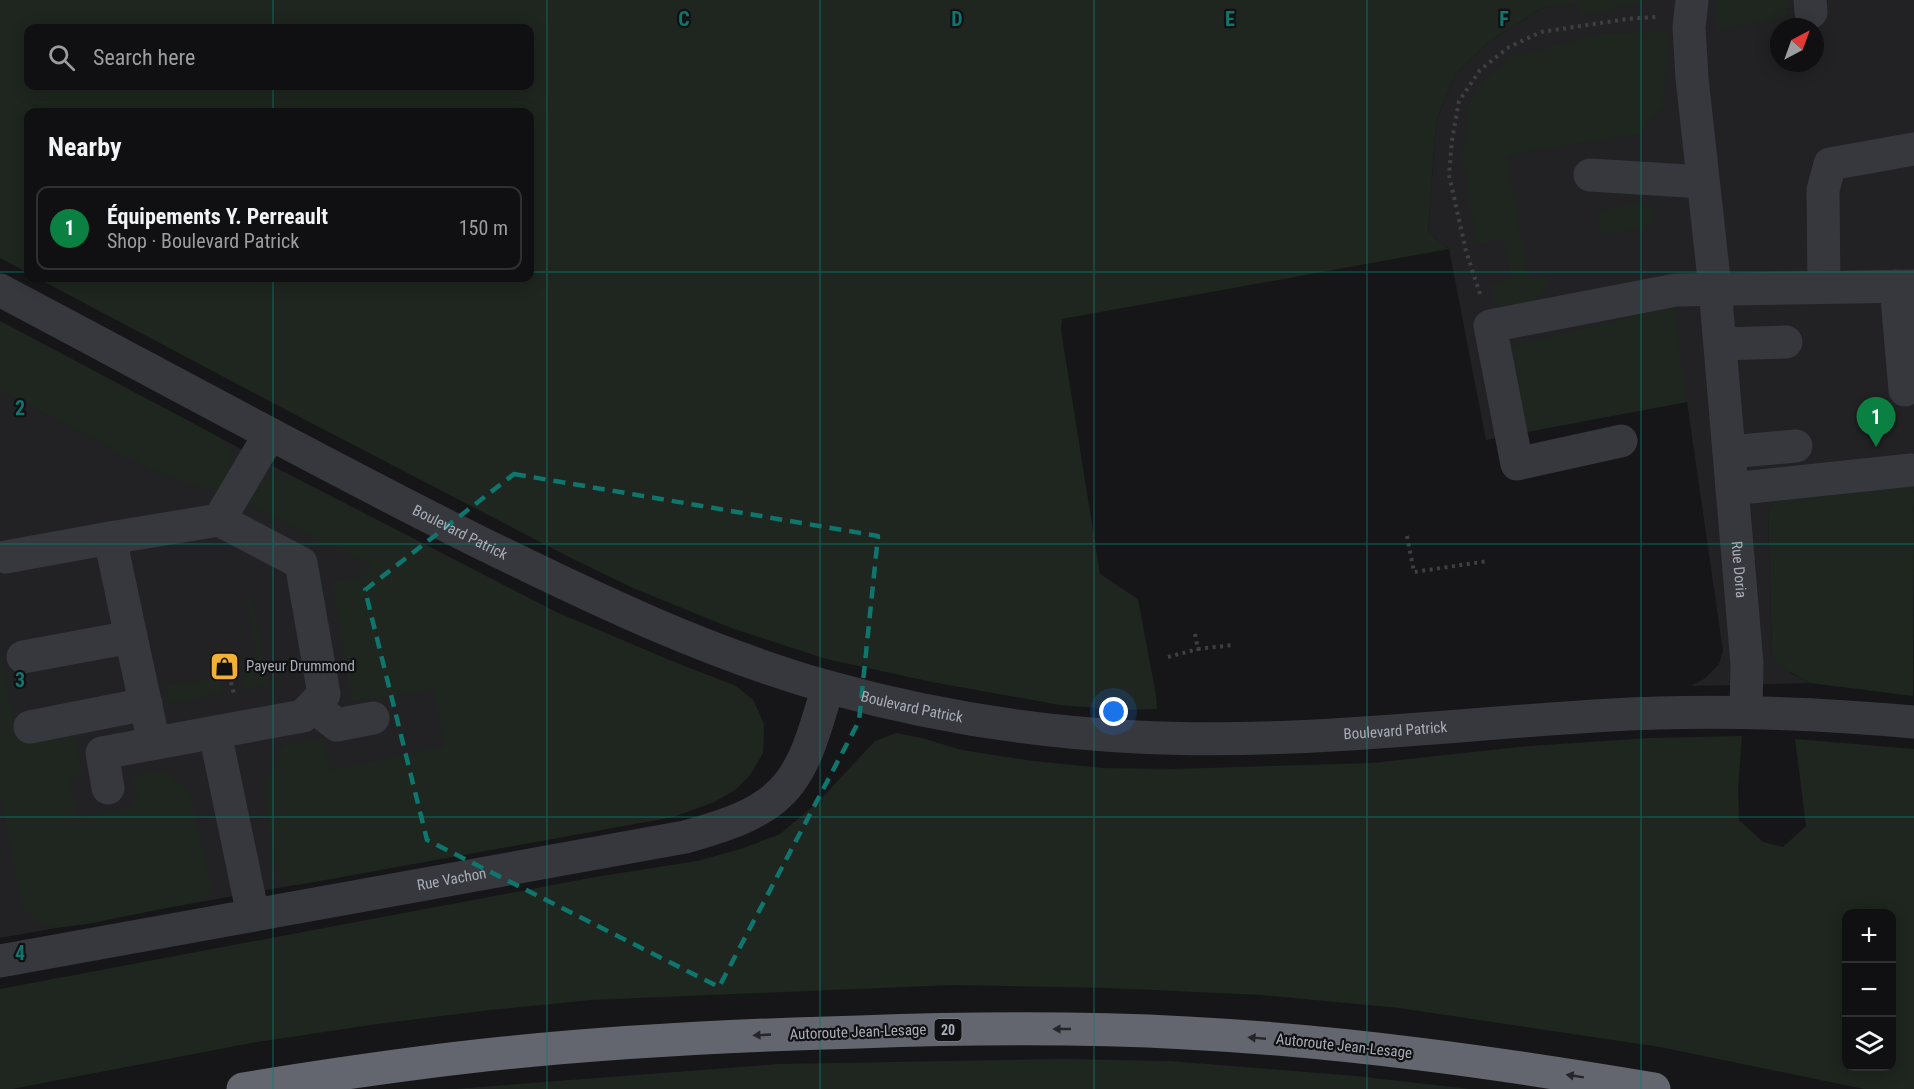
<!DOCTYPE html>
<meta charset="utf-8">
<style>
:root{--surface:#101012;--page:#19191b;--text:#f1f3f6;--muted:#9c9d9f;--line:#303032;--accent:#0b8043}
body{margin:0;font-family:"Roboto Condensed",sans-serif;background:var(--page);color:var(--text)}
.controls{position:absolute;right:18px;bottom:18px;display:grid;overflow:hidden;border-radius:12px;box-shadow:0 3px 15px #0003}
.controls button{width:54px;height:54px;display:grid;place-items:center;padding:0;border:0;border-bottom:2px solid var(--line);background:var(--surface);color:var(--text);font:30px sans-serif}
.compass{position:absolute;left:1770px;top:18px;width:54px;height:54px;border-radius:50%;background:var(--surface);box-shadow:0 3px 15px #0003;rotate:41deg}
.you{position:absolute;left:1114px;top:712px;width:21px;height:21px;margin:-15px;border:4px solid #fff;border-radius:50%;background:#1a73e8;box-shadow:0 0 0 9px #1a73e833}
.badge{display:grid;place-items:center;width:39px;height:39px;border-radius:50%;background:var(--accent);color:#fff;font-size:20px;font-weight:700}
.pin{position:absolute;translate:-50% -50px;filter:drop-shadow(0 2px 3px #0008)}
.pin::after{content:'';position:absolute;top:32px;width:21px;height:18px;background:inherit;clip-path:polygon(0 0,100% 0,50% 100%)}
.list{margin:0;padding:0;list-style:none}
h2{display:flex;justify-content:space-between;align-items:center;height:78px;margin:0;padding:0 24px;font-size:26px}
h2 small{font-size:20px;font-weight:400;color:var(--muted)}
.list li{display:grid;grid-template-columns:39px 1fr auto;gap:18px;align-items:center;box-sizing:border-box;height:84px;margin:0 12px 12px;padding:0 12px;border:2px solid var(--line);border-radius:12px}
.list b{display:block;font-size:22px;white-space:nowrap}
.list p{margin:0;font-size:20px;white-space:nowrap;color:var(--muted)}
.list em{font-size:20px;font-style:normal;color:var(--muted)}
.icon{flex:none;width:33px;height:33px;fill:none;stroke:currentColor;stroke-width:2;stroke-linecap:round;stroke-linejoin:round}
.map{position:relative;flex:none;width:1914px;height:1089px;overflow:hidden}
.search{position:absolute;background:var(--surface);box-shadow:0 3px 15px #0003;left:24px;top:24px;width:510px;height:66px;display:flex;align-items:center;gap:15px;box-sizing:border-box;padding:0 21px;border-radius:12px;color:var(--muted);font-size:22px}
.panel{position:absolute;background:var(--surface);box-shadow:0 3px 15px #0003;left:24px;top:108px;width:510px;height:174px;border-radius:12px}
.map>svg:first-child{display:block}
.built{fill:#222225;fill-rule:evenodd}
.green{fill:#1e261f;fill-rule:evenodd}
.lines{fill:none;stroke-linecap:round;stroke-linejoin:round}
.path{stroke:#3d3f44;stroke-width:4;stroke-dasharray:3 4.5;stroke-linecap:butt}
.minor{stroke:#37383d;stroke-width:33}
.highway{stroke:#63666e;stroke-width:33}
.oneway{fill:#26262a}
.marked{fill:none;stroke:#0f766e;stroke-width:4.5;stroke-dasharray:12 8;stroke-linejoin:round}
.grid{fill:none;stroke:#0f766e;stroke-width:1.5;stroke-opacity:0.55}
.labels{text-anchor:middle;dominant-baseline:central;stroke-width:4.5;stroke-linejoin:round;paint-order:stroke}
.shield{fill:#111113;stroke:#7b7e86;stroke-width:1.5}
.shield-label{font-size:14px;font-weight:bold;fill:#a8adb8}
.street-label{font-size:15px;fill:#a8adb8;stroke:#111113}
.poi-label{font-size:15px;fill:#a8adb8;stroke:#111113;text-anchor:start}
.grid-label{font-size:20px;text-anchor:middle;font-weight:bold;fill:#0f766e;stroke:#111113;stroke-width:4.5;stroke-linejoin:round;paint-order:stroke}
</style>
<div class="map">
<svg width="1914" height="1089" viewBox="0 0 1914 1089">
<rect width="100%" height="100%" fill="#161618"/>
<!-- built -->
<path class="built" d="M1576 0H1914V485L1772 505 1768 512 1772 655 1792 674 1810 683 1690 686 1704 679 1719 664 1723 651 1687 402 1486 440 1449 249 1428 232 1436 121 1455 74 1490 41 1543 7ZM1779 27H1815V63H1779Z
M0 321 286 473 556 612 674 662 736 686 753 700 764 724 763 753 750 775 735 790 714 802 673 817 0 938Z"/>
<!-- green -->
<path class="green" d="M0 0H1652L1581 16 1575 2 1543 7 1490 41 1455 74 1436 121 1428 232 1449 249 1062 319 1061 330 1100 574 1138 599 1156 695 1157 709 1124 710 1060 705 932 682 826 659 731 628 633 588 571 558 269 401 37 278H530V112H28V273L0 258ZM28 28H530V86H28Z
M1716 0H1785L1787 17 1717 30Z
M1669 31 1663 107 1650 119 1642 134 1584 142 1506 156 1528 279 1548 276 1546 291 1534 301 1507 309 1495 304 1491 284 1512 279 1503 239 1477 244 1461 151 1464 143 1466 111 1480 83 1513 57 1598 34Z
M1631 204 1652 206 1654 225 1601 235 1597 212Z
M1673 307 1687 402 1523 432 1511 346Z
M0 321 217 436 232 451 229 472 218 488H202L150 469 0 390Z
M274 472 286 473 556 612 674 662 736 686 753 700 764 724 763 753 750 775 735 790 714 802 673 817 298 885 283 882 276 872 264 788 282 746 322 738 331 770 444 746 434 689 352 702 332 582 365 577 370 565 248 504 250 490Z
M1914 485 1913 696 1810 683 1779 666 1772 655 1768 512 1772 505 1780 500Z
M252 600 269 686 245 690 241 672 259 669 247 601Z
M0 651 17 738 72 730 83 776 69 779 77 819 131 807 138 800 133 775 166 770 189 792 211 884 208 895 201 901 87 924 55 928 35 921 22 907 0 795Z
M221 676 223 693 169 704 166 686Z
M896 733 922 738 962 750 1033 761 1103 768 1173 769 1372 763 1529 746 1650 738 1742 736 1738 788 1739 820 1763 842 1783 847 1806 826 1795 739 1914 749V1089H1864L1660 1047 1399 1008 1262 995 1107 988 953 985 592 1000 490 1010 377 1024 251 1043 12 1089H0V989L595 877 697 861 741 849 780 834 818 802 875 741ZM1846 914H1892V1066H1846Z
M1063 1059 1169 1061 1356 1076 1470 1089H454L779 1064Z"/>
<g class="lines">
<!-- path -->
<path class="path" d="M1480 294 1466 251 1449 175 1452 140 1459 101 1480 70 1509 47 1541 32 1627 19 1657 17
M1407 536 1414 572 1488 561
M1195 634 1198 649 1233 645
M1168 657 1198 649
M229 675 234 694"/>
<!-- minor -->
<g class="minor">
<path id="s1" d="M1692 0 1689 27 1692 78 1715 288 1747 664 1746 711"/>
<path d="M1810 0 1811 12"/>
<path d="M1590 175 1703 182"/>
<path d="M1896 286 1905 390"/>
<path d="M1824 287 1823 190 1830 164 1914 149"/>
<path id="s2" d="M0 290C161 375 320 463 483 544 595 599 708 653 828 687 928 715 1033 732 1137 737 1295 745 1453 724 1611 715 1712 709 1813 713 1914 722"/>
<path d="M1720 344 1786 342"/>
<path d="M1621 441 1517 464 1490 326 1676 290 1914 286"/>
<path d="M1729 452 1796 446"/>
<path d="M1732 489 1911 470"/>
<path d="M6 557 110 538"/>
<path d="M131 637 110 538 219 520 270 434"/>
<path d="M23 657 131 637 154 743"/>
<path d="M313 706 337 725 373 718"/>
<path d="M30 727 146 704"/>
<path d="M215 733 253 915"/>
<path d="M108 788 102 753 303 716 324 694 301 563 219 520"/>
<path id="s3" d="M0 961 685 837C721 827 767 814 790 782 810 755 818 718 828 687"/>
</g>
<!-- highway -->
<path class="highway" d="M243 1089C329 1075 416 1062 504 1053 621 1041 741 1035 859 1032 968 1028 1078 1027 1187 1033 1344 1041 1499 1063 1654 1089"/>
</g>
<!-- one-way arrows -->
<defs><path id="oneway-solid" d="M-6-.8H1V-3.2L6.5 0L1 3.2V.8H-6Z" transform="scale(1.5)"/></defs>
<g class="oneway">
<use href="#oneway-solid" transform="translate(1062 1029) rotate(-180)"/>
<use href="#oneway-solid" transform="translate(762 1035) rotate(177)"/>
<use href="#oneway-solid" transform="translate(1257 1038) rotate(-175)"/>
<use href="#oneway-solid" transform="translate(1575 1076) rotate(-171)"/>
</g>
<!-- marked area -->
<path class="marked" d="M514 474 878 536 859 721 719 987 427 840 365 590Z"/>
<!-- grid -->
<path class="grid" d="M273 0V28M547 0V1089M820 0V1089M1094 0V1089M1367 0V1089M1641 0V1089M273 86V112M0 272H28M530 272H1914M273 278V1089M0 544H1914M0 817H1914"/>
<!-- icons -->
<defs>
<symbol id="shop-square" viewBox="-11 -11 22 22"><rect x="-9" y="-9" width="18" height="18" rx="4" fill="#f2b134" stroke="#111113"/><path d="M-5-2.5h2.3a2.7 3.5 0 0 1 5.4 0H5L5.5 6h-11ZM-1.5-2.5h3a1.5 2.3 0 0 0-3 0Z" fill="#111"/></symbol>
</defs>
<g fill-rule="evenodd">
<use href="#shop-square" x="208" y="650" width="33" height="33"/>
</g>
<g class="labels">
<!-- shield labels -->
<rect class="shield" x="934.5" y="1019" width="27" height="22" rx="4.5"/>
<g class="shield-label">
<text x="948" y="1030">20</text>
</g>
<!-- street labels -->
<g class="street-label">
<text stroke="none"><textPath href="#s2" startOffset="520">Boulevard Patrick</textPath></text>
<text stroke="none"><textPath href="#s1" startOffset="572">Rue Doria</textPath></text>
<text stroke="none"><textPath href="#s2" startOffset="1006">Boulevard Patrick</textPath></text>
<text stroke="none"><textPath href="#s2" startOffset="1492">Boulevard Patrick</textPath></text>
<text stroke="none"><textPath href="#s3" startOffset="459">Rue Vachon</textPath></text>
<text transform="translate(858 1032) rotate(-2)">Autoroute Jean-Lesage</text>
<text transform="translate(1344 1046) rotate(6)">Autoroute Jean-Lesage</text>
</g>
<!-- poi labels -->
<g class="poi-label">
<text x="246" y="666">Payeur Drummond</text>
</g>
</g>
<g class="grid-label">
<text x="684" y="26">C</text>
<text x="957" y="26">D</text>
<text x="1230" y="26">E</text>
<text x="1504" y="26">F</text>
<text x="20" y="415">2</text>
<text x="20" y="687">3</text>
<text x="20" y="960">4</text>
</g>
</svg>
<div class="controls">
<button>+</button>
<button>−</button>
<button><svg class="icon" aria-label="layers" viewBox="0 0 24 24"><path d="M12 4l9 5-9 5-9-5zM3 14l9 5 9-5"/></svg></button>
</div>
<svg class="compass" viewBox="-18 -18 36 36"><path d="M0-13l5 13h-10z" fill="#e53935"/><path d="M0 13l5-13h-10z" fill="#9c9d9f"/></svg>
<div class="you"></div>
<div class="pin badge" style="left:1876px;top:447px">1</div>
<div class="search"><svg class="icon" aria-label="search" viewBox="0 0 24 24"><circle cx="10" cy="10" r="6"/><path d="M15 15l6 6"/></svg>Search here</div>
<section class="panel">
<h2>Nearby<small></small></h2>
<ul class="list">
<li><span class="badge">1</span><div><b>Équipements Y. Perreault</b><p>Shop · Boulevard Patrick</p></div><em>150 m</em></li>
</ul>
</section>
</div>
